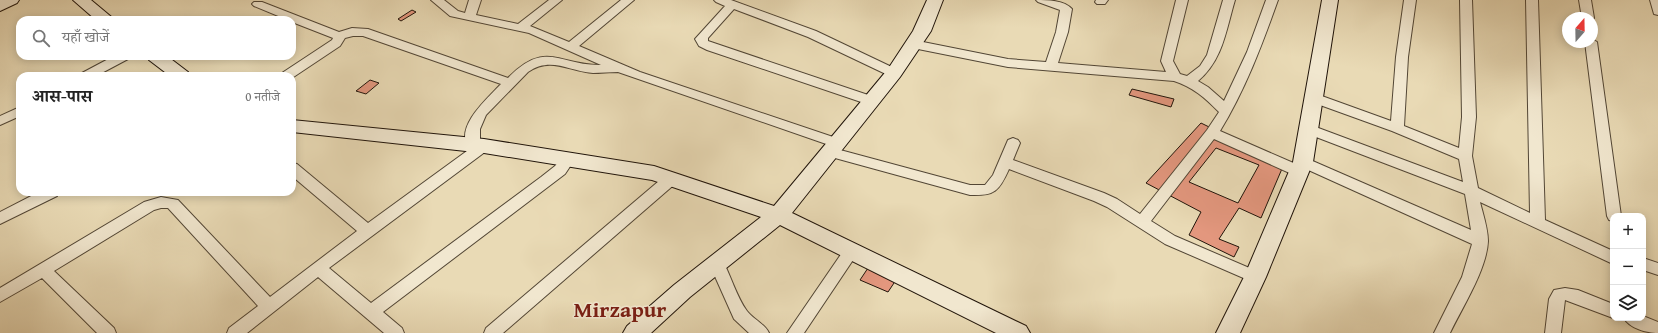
<!DOCTYPE html>
<html lang="hi">
<meta charset="utf-8">
<style>
:root{--surface:#fff;--page:#f6f6f6;--text:#222;--muted:#767676;--line:#e0e0e0}
body{margin:0;font-family:"Gentium Book Plus","Noto Serif Devanagari",serif;background:var(--page);color:var(--text)}
.controls{position:absolute;right:12px;bottom:12px;display:grid;overflow:hidden;border-radius:8px;box-shadow:0 2px 10px #0003}
.controls button{width:36px;height:36px;display:grid;place-items:center;padding:0;border:0;border-bottom:1px solid var(--line);background:var(--surface);color:var(--text);font:20px sans-serif}
.compass{position:absolute;left:1562px;top:12px;width:36px;height:36px;border-radius:50%;background:var(--surface);box-shadow:0 2px 10px #0003;rotate:20deg}
.list{margin:0;padding:0;list-style:none}
h2{display:flex;justify-content:space-between;align-items:center;height:52px;margin:0;padding:0 16px;font-size:17px}
h2 small{font-size:13px;font-weight:400;color:var(--muted)}
.icon{flex:none;width:22px;height:22px;fill:none;stroke:currentColor;stroke-width:2;stroke-linecap:round;stroke-linejoin:round}
.map{position:relative;flex:none;width:1658px;height:333px;overflow:hidden}
.search{position:absolute;background:var(--surface);box-shadow:0 2px 10px #0003;left:16px;top:16px;width:280px;height:44px;display:flex;align-items:center;gap:10px;box-sizing:border-box;padding:0 14px;border-radius:12px;color:var(--muted);font-size:15px}
.panel{position:absolute;background:var(--surface);box-shadow:0 2px 10px #0003;left:16px;top:72px;width:280px;height:124px;border-radius:12px}
.map>svg:first-child{display:block}
.building{fill:#e3977e;stroke:#20140a;fill-rule:evenodd}
.lines{fill:none;stroke-linecap:round;stroke-linejoin:round}
.street-casing{stroke:#524635;stroke-width:2}
.secondary-casing{stroke:#20140a;stroke-width:2}
.street{fill:#f1e7cf;fill-rule:evenodd}
.secondary{fill:#f1e7cf;fill-rule:evenodd}
.labels{text-anchor:middle;dominant-baseline:central;stroke-width:3;stroke-linejoin:round;paint-order:stroke}
.town-label{font-size:22px;font-weight:bold;fill:#7a1f14;stroke:#f1e7cf}
</style>
<div class="map">
<svg width="1658" height="333" viewBox="0 0 1658 333">
<rect width="100%" height="100%" fill="#e9dab5"/>
<filter id="stains"><feTurbulence type="fractalNoise" baseFrequency=".005" numOctaves="4"/><feColorMatrix values="0 0 0 0 .2 0 0 0 0 .09 0 0 0 0 .02 0 0 0 .5 -.17"/></filter>
<radialGradient id="worn" r=".72"><stop offset=".6" stop-color="#630" stop-opacity="0"/><stop offset="1" stop-color="#630" stop-opacity=".3"/></radialGradient>
<!-- building -->
<path class="building" d="M412 10 416 12 401 21 398 19Z
M370 80 379 83 366 94 356 91Z
M1132 89 1174 99 1171 107 1129 95Z
M1201 123 1284 164 1261 218 1239 208 1219 239 1239 247 1234 257 1189 235 1201 212 1146 183ZM1216 148 1259 165 1238 203 1189 182Z
M868 268 896 280 888 292 860 280Z"/>
<g class="lines">
<defs>
<path id="street" d="M431 0H444L458 11 465 13 469 0H481L476 15 518 24 549 0H562L530 26 569 42 621 0H634L579 46 640 72 842 140 844 143 842 146 837 148 832 146 618 72C610 72 601 73 593 73 568 71 551 56 528 72L486 115 480 129V142L484 141 489 143 491 146 489 149 329 268 371 303 541 177 555 166 563 156 568 154 573 156 575 159 565 174 383 312 402 328 404 333H384L318 277 247 333H227L229 328 258 306 168 208H161L154 210 54 271 114 328 116 333H97L42 278 0 302V288L144 202 161 197 178 200 270 297 357 231 292 176V163L297 164 368 223 471 148 468 147C455 126 488 98 501 84L363 36H353L345 38 340 46 292 78V76H280L282 73 332 40 333 38 292 22V20H288L254 6 252 4 254 2H262L339 32 352 28 368 29 508 78C546 39 559 66 601 65L529 33 450 16Z
M714 0H731L816 31 898 70 900 73 898 76H890L808 37 734 9 708 38V41L877 98 879 101 877 104 872 105 867 104 707 50 699 46 695 39 725 6 716 2Z
M1036 0C1048 0 1064 0 1072 9L1068 32 1058 63 1166 72 1161 61 1176 0H1188L1173 61 1180 74 1187 76 1200 66 1207 55 1223 0H1235C1226 30 1223 60 1198 81L1208 87 1224 101 1247 52 1266 0H1278C1262 45 1245 90 1220 131L1298 165 1296 162 1298 159 1303 157 1308 159 1471 230 1465 194 1303 132 1301 129 1303 126 1308 124 1313 126 1463 182 1459 159 1392 131 1309 101 1308 98 1309 95 1314 94 1319 95 1391 121 1396 57 1404 0H1416L1408 57 1404 126 1459 148 1462 117 1460 0H1472L1476 117 1472 156 1478 188 1530 213 1526 0H1538L1545 220 1613 251V264L1480 202C1483 214 1488 229 1488 241 1487 269 1462 308 1450 333H1434L1462 277 1472 244 1304 168 1306 171 1304 175 1299 176 1294 175 1214 139 1151 221 1175 236 1261 273 1263 277 1261 281 1255 283 1165 244 1107 207 1094 201 1009 169C999 191 995 196 970 195L824 155 822 152 824 149 829 147 970 185H985L993 175 1008 140 1013 138 1018 140 1020 143 1013 160 1104 193 1117 199 1140 214 1207 130 1219 112C1205 98 1193 87 1174 81L1008 67 913 48 909 47 907 44 909 41 913 40 1008 59 1046 62 1056 32 1060 10 1038 2Z
M1096 0H1108L1105 4H1097L1095 2Z
M1579 0H1591L1594 18 1592 20V18H1582Z
M1650 0H1658V15L1654 14Z
M1592 39 1597 42 1621 216H1613V221L1609 220 1607 216 1585 42H1592Z
M114 56H130L128 59 96 76H80L82 73Z
M20 107V116L0 125V116Z
M671 174 676 175 678 179 676 183 503 333H484L486 328 666 175Z
M39 192H59L57 196 0 224V212Z
M851 245 856 247 859 251 804 333H787L846 247Z
M717 257 722 259C730 274 737 298 747 311 753 319 765 324 769 333H749L734 319 709 263 712 259Z
M1643 258 1658 263V275L1643 270Z
M1565 288 1578 290 1613 304V318L1565 300 1561 333H1545L1549 299 1554 290Z
M1643 316 1658 322V333C1647 333 1629 328 1624 318H1643Z"/>
<path id="secondary" d="M0 0H19L17 3 0 11Z
M73 0H91L115 20H96Z
M927 0H943L931 31 900 77 792 213 1026 326 1030 333H996L780 225 690 297 651 333H623L627 326 674 285 761 217 652 180 484 153 292 132V120L484 139 654 166 774 206 888 69 913 31Z
M1322 0H1338L1313 162 1266 277 1240 333H1216L1244 277 1293 162Z
M146 56H167L188 72 191 76H170L149 60Z"/>
</defs>
<!-- street casing -->
<use href="#street" class="street-casing"/>
<!-- secondary casing -->
<use href="#secondary" class="secondary-casing"/>
<!-- street -->
<use href="#street" class="street"/>
<!-- secondary -->
<use href="#secondary" class="secondary"/>
</g>
<g class="labels">
<!-- town labels -->
<g class="town-label">
<text x="620" y="309">Mirzapur</text>
</g>
</g>
<rect width="100%" height="100%" filter="url(#stains)"/>
<rect width="100%" height="100%" fill="url(#worn)"/>
</svg>
<div class="controls">
<button>+</button>
<button>−</button>
<button><svg class="icon" aria-label="layers" viewBox="0 0 24 24"><path d="M12 4l9 5-9 5-9-5zM3 14l9 5 9-5"/></svg></button>
</div>
<svg class="compass" viewBox="-18 -18 36 36"><path d="M0-13l5 13h-10z" fill="#e53935"/><path d="M0 13l5-13h-10z" fill="#767676"/></svg>
<div class="search"><svg class="icon" aria-label="search" viewBox="0 0 24 24"><circle cx="10" cy="10" r="6"/><path d="M15 15l6 6"/></svg>यहाँ खोजें</div>
<section class="panel">
<h2>आस-पास<small>0 नतीजे</small></h2>
<ul class="list">
</ul>
</section>
</div>
